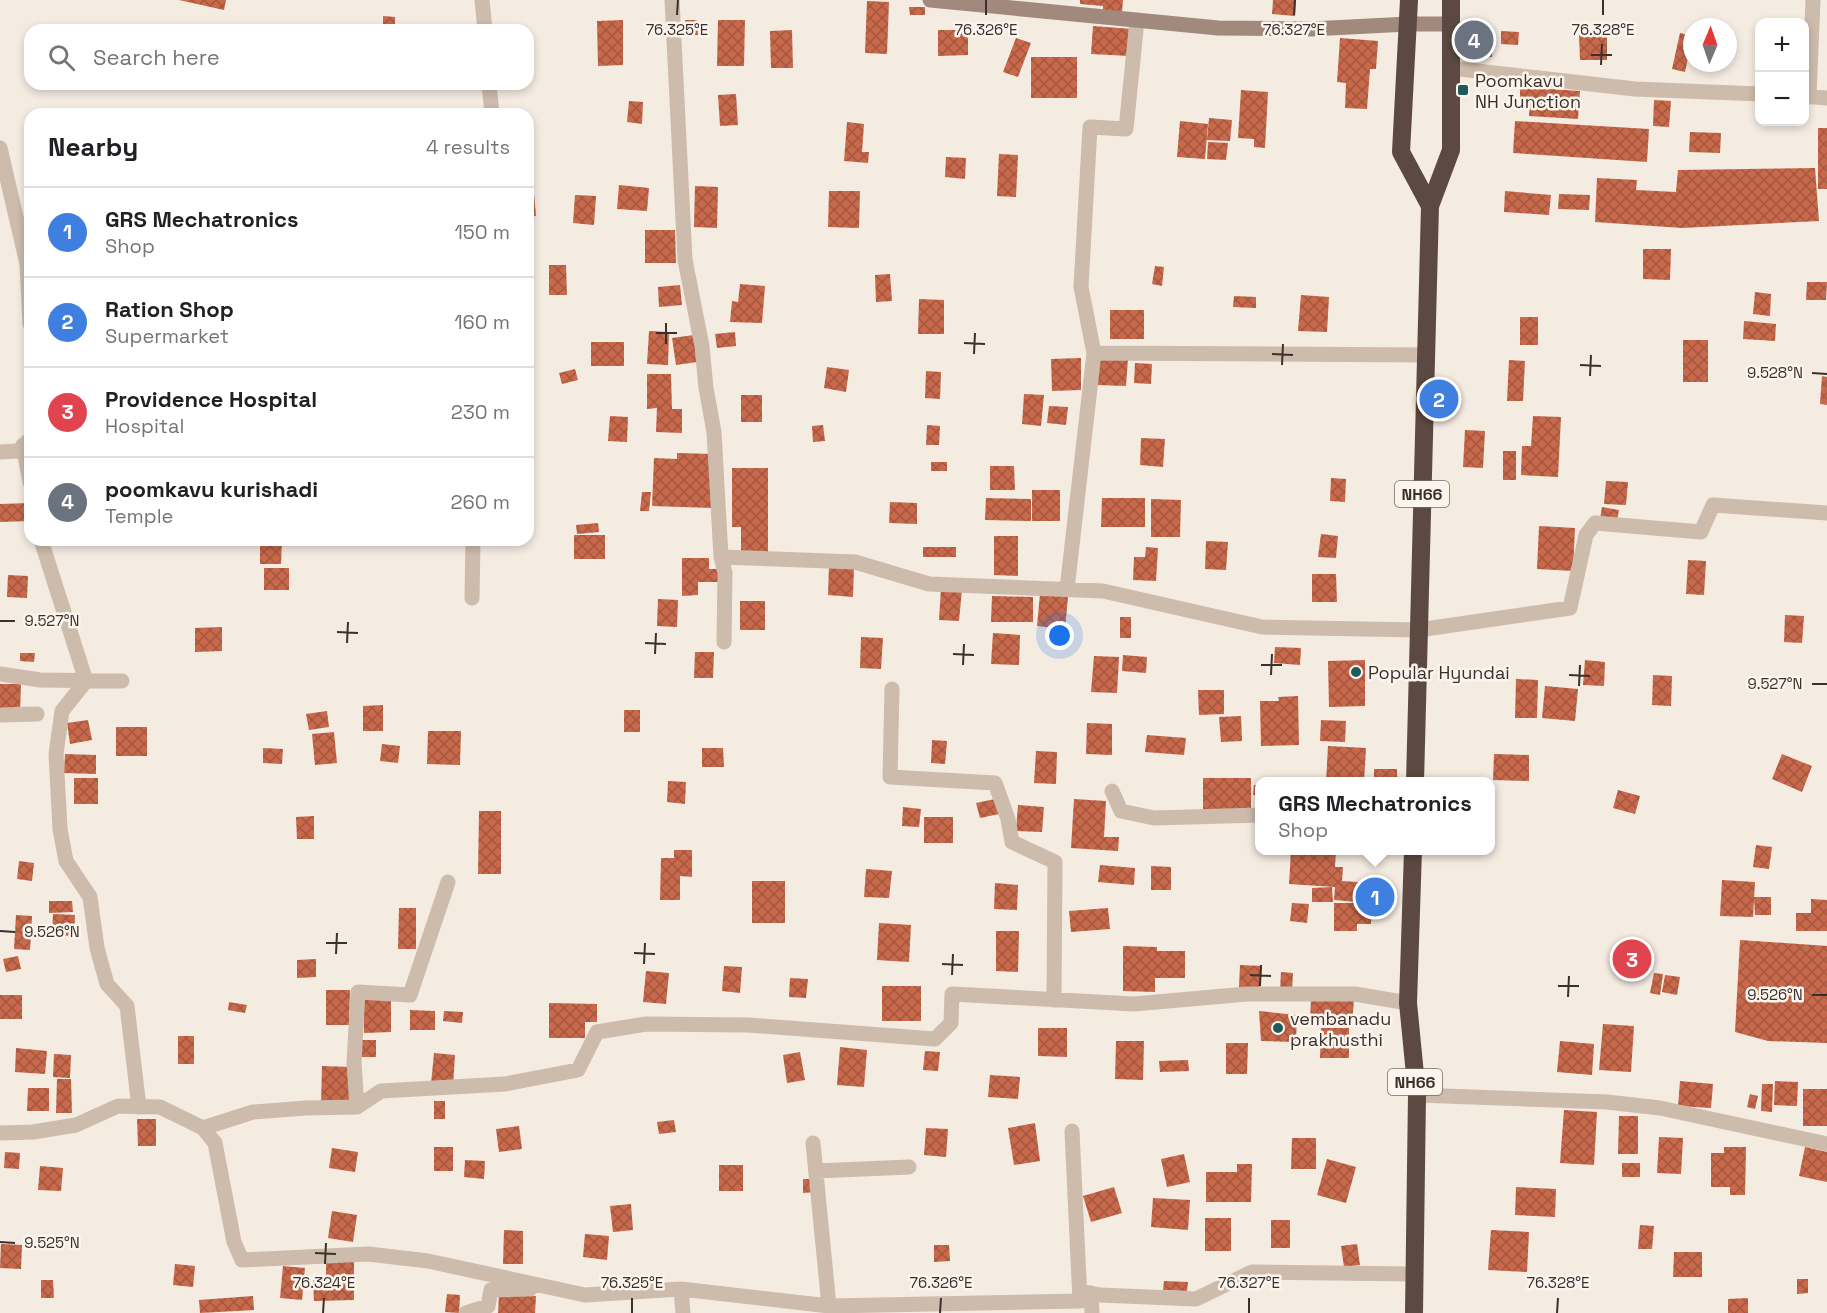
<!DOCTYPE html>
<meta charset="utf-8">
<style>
:root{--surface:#fff;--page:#f2f2f2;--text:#202124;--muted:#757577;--line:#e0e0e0;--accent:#111827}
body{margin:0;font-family:"Space Grotesk",sans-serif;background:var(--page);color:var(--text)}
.controls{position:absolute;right:18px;top:18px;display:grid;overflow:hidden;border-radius:12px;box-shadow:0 3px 9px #0003}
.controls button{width:54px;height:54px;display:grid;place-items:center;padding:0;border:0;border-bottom:2px solid var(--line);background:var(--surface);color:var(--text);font:30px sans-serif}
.compass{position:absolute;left:1683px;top:18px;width:54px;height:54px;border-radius:50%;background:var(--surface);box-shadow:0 3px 9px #0003;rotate:2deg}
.you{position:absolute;left:1060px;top:636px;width:21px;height:21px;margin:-15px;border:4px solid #fff;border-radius:50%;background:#1a73e8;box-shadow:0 0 0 9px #1a73e833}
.badge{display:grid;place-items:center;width:39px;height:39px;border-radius:50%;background:var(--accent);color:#fff;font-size:20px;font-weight:700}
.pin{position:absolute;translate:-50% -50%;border:3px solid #fff;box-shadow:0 2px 6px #0006}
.popup{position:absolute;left:1255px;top:777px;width:240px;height:78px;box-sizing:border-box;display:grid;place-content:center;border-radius:12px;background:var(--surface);filter:drop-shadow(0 2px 4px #0005);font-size:20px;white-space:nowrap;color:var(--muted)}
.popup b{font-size:22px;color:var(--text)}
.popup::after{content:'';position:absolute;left:50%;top:100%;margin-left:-12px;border:12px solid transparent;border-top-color:var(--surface)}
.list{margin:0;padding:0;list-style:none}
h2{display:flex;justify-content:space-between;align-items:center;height:78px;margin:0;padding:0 24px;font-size:26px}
h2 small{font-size:20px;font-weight:400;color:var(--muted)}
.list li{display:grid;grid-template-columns:39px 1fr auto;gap:18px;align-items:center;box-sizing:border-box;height:90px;padding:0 24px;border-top:2px solid var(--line)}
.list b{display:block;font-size:22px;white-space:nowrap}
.list p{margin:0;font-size:20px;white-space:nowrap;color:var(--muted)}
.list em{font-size:20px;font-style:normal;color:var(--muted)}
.icon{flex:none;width:33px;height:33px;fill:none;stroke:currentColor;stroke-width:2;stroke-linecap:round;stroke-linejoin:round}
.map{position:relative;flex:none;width:1827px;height:1313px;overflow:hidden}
.search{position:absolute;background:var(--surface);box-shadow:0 3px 9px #0003;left:24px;top:24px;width:510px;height:66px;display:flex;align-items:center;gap:15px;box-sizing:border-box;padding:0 21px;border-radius:18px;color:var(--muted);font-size:22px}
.panel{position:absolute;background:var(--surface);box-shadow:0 3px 9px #0003;left:24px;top:108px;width:510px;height:438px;border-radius:18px}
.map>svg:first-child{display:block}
.building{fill:url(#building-cross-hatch)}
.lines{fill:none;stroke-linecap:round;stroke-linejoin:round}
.street{stroke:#cdbbac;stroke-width:15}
.secondary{stroke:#a18a7d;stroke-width:15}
.highway{stroke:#5c4a42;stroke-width:18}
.ticks{fill:none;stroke:#3b302b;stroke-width:2}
.poi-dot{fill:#1f5a5e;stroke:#fbf5ee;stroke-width:2}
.labels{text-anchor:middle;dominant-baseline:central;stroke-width:5;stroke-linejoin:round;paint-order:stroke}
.shield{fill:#fbf5ee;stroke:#756b66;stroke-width:1.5}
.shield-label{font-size:16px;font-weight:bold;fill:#3b302b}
.poi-label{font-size:18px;fill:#3b302b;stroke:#fbf5ee;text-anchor:start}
.ticks-label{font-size:15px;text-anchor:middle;fill:#3b302b;stroke:#fbf5ee;stroke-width:5;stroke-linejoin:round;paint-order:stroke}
</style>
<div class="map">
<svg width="1827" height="1313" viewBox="0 0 1827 1313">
<defs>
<pattern id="building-cross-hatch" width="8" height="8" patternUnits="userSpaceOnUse" patternTransform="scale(1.5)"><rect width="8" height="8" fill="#c8694b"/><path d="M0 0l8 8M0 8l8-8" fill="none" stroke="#a4573f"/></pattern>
</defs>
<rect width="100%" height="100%" fill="#f4ebe1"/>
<!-- building -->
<path class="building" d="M179 0H226L224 10Z
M1080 0H1123L1122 12 1103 10V6L1080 4Z
M1273 0H1296L1295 16 1272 14Z
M867 1 889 2 887 54 865 53Z
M909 7H925V15H910Z
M383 16 395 17V30H383Z
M623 20V65L598 66 597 21Z
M685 20H697L698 35H685Z
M718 20H745L744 66H717Z
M457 25 475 27V30H456Z
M1093 26 1132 29 1130 56 1091 54Z
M792 30 793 68H771L770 31Z
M938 30H968V55L938 56Z
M1501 31 1519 32 1518 45 1501 44Z
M1680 33 1692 36V59L1688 58 1685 72 1672 69Z
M1607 34V60H1580L1579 35Z
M1471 36 1493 37 1492 57 1469 56Z
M1016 38 1031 43 1018 77 1003 72Z
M1340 38 1378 41 1376 69H1370L1367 109 1345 108 1346 83 1337 82Z
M1031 57H1077V98H1031Z
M1520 87 1580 91 1578 119 1529 116 1530 97H1520Z
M1241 90 1268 92 1265 148 1254 147V139L1238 138Z
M736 94 738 125 720 126 718 95Z
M1654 100 1671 101 1669 127 1653 126Z
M629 101 643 102 642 124 627 122Z
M1209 118 1232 120 1230 141 1207 140Z
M1180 121 1208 124 1205 159 1177 157Z
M1515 121 1649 129 1647 162 1513 153Z
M847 122 864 124 862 152H869L868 163 844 161Z
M1818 128H1827V189H1818Z
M1690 132 1721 133 1720 153 1689 152Z
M1208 142 1228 143 1226 160 1207 159Z
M999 154 1018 155 1016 197 997 196Z
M946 157 966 158 965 179 945 177Z
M1815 168 1819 221 1682 228 1595 222 1597 178 1637 180 1636 190 1676 192 1678 170Z
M533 183 536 216 528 217V184Z
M619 185 649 188 647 211 617 209Z
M695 186 718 187 717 228 694 227Z
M829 191H860L859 228 828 227Z
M1505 191 1551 195 1549 215 1504 212Z
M1559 194 1590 195 1589 210 1558 209Z
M575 195 596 196 594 225 573 223Z
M645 230H675L676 263H645Z
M1643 249H1671L1670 280 1643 279Z
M549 265H566L567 295H549Z
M1155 266 1164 267 1162 286 1152 284Z
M890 274 892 301 876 302 875 275Z
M1807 282H1827L1826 300H1806Z
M740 284 765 286 762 323 730 322 732 301 738 302Z
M680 285 682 305 659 307 658 287Z
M1755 292 1771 294 1770 316 1753 314Z
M1301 295 1329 297 1327 332 1298 331Z
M1234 296 1256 297V308L1233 307Z
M919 299 944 300V334H918Z
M1110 310H1144V339H1110Z
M1520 317H1538V345H1520Z
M1744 321 1776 324 1775 341 1743 339Z
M649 331 669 332 668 365 647 364Z
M735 332 736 346 717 348 715 334Z
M694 335 697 362 676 365 672 338Z
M1683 340H1708V382H1683Z
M591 342H624V366H591Z
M528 350H533L531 367 528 366Z
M1081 358V390L1052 391 1051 359Z
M1098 358 1128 359 1126 386 1097 385Z
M1509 360 1525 361 1523 401H1507Z
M1135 363 1152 364 1151 384 1134 383Z
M827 367 849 370 846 392 824 388Z
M575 369 578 380 562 384 559 373Z
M926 371 941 372 940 399 925 398Z
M647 374H671L672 409H682V433L656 432 657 408 647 409Z
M1822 376 1827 377V405L1820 404Z
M1024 394 1044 395 1041 426 1022 424Z
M741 395H762V422H741Z
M1049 406 1068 407 1066 425 1047 423Z
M610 416 628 417 627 442 608 441Z
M1533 416 1561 417 1558 477 1521 475 1522 446H1531Z
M823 425 825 441 813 442 812 426Z
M927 425 940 426 939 445H926Z
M1465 430 1485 431 1483 468 1463 467Z
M1141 438 1165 439 1163 467 1140 465Z
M1503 451H1516V480H1503Z
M677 453 713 454 712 508 652 506 654 458 677 459Z
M931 462H947V471H931Z
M990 466H1014L1015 490H990Z
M732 468H768V554H741V527H732Z
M1331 478 1346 479 1345 502 1330 501Z
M1606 481 1628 482 1626 505 1604 504Z
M1032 490H1060V521H1032Z
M642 492H651L649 511H640Z
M986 498 1031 499V521L985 520Z
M1102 498H1145V527H1101Z
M1151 499 1181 500 1180 537H1151Z
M890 502 917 503V524L889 523Z
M30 503V521L0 522V504Z
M1602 507 1619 510 1617 521 1600 519Z
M598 523 599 532 577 534 576 525Z
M1539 526 1575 528 1573 571 1537 569Z
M1321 534 1338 536 1336 558 1318 557Z
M574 535H605V559H574Z
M994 536H1018V576L994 575Z
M260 540H282L281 564H260Z
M1206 541 1228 542 1226 570 1205 569Z
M923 547H956V557H923Z
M1146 547 1158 548 1156 581 1133 580 1134 557H1145Z
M682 558H709V569H718V582H698V595L682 596Z
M1688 560 1706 561 1704 595 1686 594Z
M829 565 854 566 853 597 828 595Z
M264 568H289V590H264Z
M1312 574H1336L1337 602H1312Z
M8 575 28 576 27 598 7 597Z
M941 588 962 589 959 621 939 620Z
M1040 594 1068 597 1065 629 1037 626Z
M992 596 1033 597V622H991Z
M658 599 678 600 677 627 657 626Z
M740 601H765V630H740Z
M1785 615 1804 616 1802 643 1784 642Z
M1120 617H1131V638H1120Z
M222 627V651L195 652V628Z
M993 633 1020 635 1019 665 991 664Z
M861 637 883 638 881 669 860 668Z
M1275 647 1301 648 1300 665 1274 663Z
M695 652H714L713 678H694Z
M20 653H35L34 662 20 661Z
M1123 655 1147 657 1146 673 1122 671Z
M1094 656 1119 657 1117 693 1091 692Z
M1365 660V706L1329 707 1328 661Z
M1585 660 1605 662 1604 686 1583 685Z
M1653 675 1672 676 1671 706 1652 705Z
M1516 679 1538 680 1537 718H1515Z
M0 684H21L20 711 0 710Z
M1545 686 1578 689 1575 721 1542 718Z
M1198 690H1224V714L1199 715Z
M1298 696 1299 745 1261 746 1260 701H1279L1278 697Z
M383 705V731H363V706Z
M624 710H640V732H624Z
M327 711 329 727 309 730 306 714Z
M1241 716 1242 741 1221 742 1219 717Z
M88 720 92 740 70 744 67 723Z
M1321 720 1346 721 1345 742 1320 741Z
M1087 723 1112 724V755L1086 754Z
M116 727H147V756H116Z
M428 731H461L460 765 427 764Z
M334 732 337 763 315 765 312 734Z
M1147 735 1186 738 1184 755 1145 752Z
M932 740 947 741 945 764 931 763Z
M382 744 400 746 398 763 380 761Z
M1328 746 1366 748 1364 782H1326Z
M263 748 283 749 282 764 263 763Z
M702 748H723L724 767H702Z
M1036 751 1057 752 1056 784 1034 783Z
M65 754 96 755V774L64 773Z
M1494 754 1529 755V781L1493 780Z
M1782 754 1812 766 1802 792 1772 779Z
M1374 769H1397V782H1374Z
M74 778H98V804H74Z
M1203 778H1251V810H1203Z
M668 781 686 782 685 804 667 802Z
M1254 785H1260V795H1253Z
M1618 790 1640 796 1635 814 1613 808Z
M995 799 999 814 980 818 976 803Z
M1074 799 1106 801 1104 837H1119L1118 851 1071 848Z
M1018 805 1044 807 1042 832 1016 831Z
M903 807 921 809 919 827 902 826Z
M479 811H501V874H478Z
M314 816V839H297L296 817Z
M924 817H953V843H924Z
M1756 845 1772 847 1769 869 1753 867Z
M674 850H692V877L680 876V900H660L661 858H674Z
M1291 850H1336L1335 867H1343L1342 881 1358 882 1357 902 1334 900 1335 887 1289 884Z
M19 861 34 863 32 881 17 879Z
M1100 865 1135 868 1134 885 1098 882Z
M1151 866 1171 867V890H1151Z
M866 869 892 871 889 898 864 897Z
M1722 880 1755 882 1753 917 1720 916Z
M752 881H785V923H752Z
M995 883 1018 885 1017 910 994 909Z
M1332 887 1333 902H1312V888Z
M1754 897H1771V915H1755Z
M1811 899 1827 900V931H1796V913H1811Z
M49 901H72L73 912 49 913Z
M1292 903 1309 904 1307 923 1290 921Z
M1334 903H1372L1371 924H1357V931H1334Z
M399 908H416V949H398Z
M1108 908 1110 929 1071 932 1069 911Z
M53 914 75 915 74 936 52 935Z
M16 915 32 916 30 950 14 949Z
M879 923 911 925 909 962 877 960Z
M996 931H1019L1018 972 996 971Z
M1740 940 1827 946V1043L1768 1041 1735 1032Z
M1123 946 1157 947V951H1185V978H1155V992L1123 991Z
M18 956 21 969 6 972 3 959Z
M316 959V977L297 978V960Z
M1240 965 1262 966 1260 988 1239 987Z
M724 966 742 967 740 993 722 991Z
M646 971 669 973 666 1004 643 1002Z
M1281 972 1293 973 1292 991 1280 990Z
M1654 973 1663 974 1660 995 1650 993Z
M1665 975 1680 977 1677 995 1662 992Z
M790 978 808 979 806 998 789 997Z
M882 986H921V1021H882Z
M326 990H350L349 1025H326Z
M0 995H22V1019H0Z
M1311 997 1354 999 1352 1025 1310 1022Z
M364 999H391V1032L364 1033Z
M229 1002 247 1005 245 1013 228 1010Z
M549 1003 597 1004V1022H585V1038H549Z
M410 1010 435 1011V1030H410Z
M444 1011 463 1012 462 1023 443 1021Z
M1259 1011 1297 1015 1296 1042 1261 1041Z
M1603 1024 1634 1026 1631 1072 1599 1070Z
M1038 1028H1067V1057L1038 1056Z
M1321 1028H1349V1058H1320Z
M178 1036H194V1064H178Z
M359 1040H376V1057H359Z
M1116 1041H1144L1143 1080 1115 1079Z
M1560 1041 1594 1044 1592 1075 1557 1072Z
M1226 1043H1248L1247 1074H1226Z
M840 1047 867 1050 864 1087 837 1085Z
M16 1048 47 1051 45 1074 15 1072Z
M925 1051 940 1052 938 1071 923 1070Z
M800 1052 805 1080 787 1083 783 1055Z
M434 1053 455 1055 453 1086 431 1084Z
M54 1054 71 1055 70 1078 53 1077Z
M1188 1060 1189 1071 1160 1072 1159 1061Z
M322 1066 351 1067 350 1106 321 1105Z
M990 1075 1020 1077 1018 1099 988 1097Z
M57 1079H71L72 1113H56Z
M1680 1081 1713 1084 1711 1108 1678 1106Z
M1775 1081 1798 1082 1797 1106 1774 1105Z
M1762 1084H1773L1772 1112 1761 1111Z
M28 1088H49V1111H27Z
M1803 1089H1827V1126H1803Z
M1750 1094 1758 1096 1755 1109 1747 1107Z
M434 1101H445V1119H434Z
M1564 1110 1597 1112 1594 1165 1560 1163Z
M1619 1116H1638V1154H1618Z
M137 1119H156V1146H138Z
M674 1120 676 1132 659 1134 657 1122Z
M1035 1123 1040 1161 1014 1165 1008 1128Z
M519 1126 522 1149 499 1152 496 1129Z
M926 1128 948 1129 946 1157 924 1155Z
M1659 1137 1683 1138 1681 1174 1657 1173Z
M1292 1138H1316V1169H1291Z
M434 1147H453V1171H434Z
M1724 1147H1746L1745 1195H1730V1187H1711V1153H1724Z
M1805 1147 1827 1152V1182L1799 1176Z
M332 1148 358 1152 355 1172 329 1168Z
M5 1152 20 1153 19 1169 4 1168Z
M1184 1154 1190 1182 1167 1187 1161 1159Z
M1327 1159 1356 1167 1346 1203 1317 1195Z
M465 1160 485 1161 484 1179 464 1177Z
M1622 1163H1640V1177H1622Z
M1237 1164H1252L1251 1202H1206V1172H1237Z
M719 1165H743V1191H719Z
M40 1166 63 1168 61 1191 38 1190Z
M803 1179H815L816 1192 803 1193Z
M1114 1187 1122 1213 1091 1222 1083 1196Z
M1516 1187 1556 1189 1555 1217 1515 1215Z
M1153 1198 1190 1200 1188 1230 1151 1227Z
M631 1204 633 1230 613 1232 610 1206Z
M332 1211 357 1215 353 1242 328 1238Z
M1205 1218H1231V1251H1205Z
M1271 1220H1290V1248H1271Z
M1640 1225 1654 1226 1652 1249H1638Z
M504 1230 523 1231V1264H503Z
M1491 1230 1529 1232 1527 1272 1488 1270Z
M585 1234 609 1236 607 1260 583 1257Z
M1 1244 22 1245 21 1269 0 1268Z
M1357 1244 1360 1265 1344 1267 1341 1246Z
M934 1245H949L950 1261 934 1262Z
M1674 1252H1702V1277H1673Z
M326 1262H354V1300L314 1301 313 1280H326Z
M175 1264 195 1266 193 1287 173 1285Z
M283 1266 305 1268 302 1300 280 1298Z
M1797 1279H1808V1293L1797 1294Z
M41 1280H53L54 1298H41Z
M1164 1281 1188 1282 1187 1291 1163 1290Z
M447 1294 460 1295 459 1313 445 1312Z
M499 1294 536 1296 535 1313H498Z
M253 1296 254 1310 200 1313 199 1300Z
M1748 1298V1313H1728V1299Z"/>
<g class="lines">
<!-- street -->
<path class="street" d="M482 0 485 30
M672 0 685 260 702 346 706 388 714 432 721 557 725 573 724 642
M1451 68 1635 89 1760 94
M489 84 492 114
M1804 96 1827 98
M1809 97 1813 0
M0 148 27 264 30 324
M1094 353 1426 355
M23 445 30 482
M0 452 18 451 28 441
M41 540 86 681 62 711 56 754 60 829 66 861 90 897 97 948 107 984 127 1006 139 1107
M721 557 855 562 929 584 1103 591 1262 627 1418 630 1570 608 1586 535 1595 523 1701 532 1713 505 1827 513
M1067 589 1094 353 1081 287 1090 127 1126 129 1137 20
M472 598 473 540
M0 674 40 680 122 681
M892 689 890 777 995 783 1008 819 1012 842 1055 862 1054 1000
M0 715 37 714
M1112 791 1121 811 1154 818 1260 815
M1417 1095 1607 1102 1660 1108 1827 1144
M357 1107 354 1063 358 992 410 995 448 882
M203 1128 215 1143 234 1242 242 1260 368 1254 428 1261 585 1295 681 1289 683 1313
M0 1133 33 1132 76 1125 118 1106 160 1107 203 1128 253 1112 306 1108 357 1107 381 1091 505 1084 578 1070 597 1032 646 1024 748 1025 935 1039 951 1023 952 994 1134 1004 1247 994H1355L1408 1003
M813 1143 829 1306 1080 1301 1072 1131
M816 1171 909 1167
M681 1289 829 1306
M1080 1291 1100 1295 1196 1299 1252 1272 1413 1274
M1091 1293 1092 1313
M466 1313 488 1306 491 1290 530 1289"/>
<!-- secondary -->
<path class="secondary" d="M930 0 1218 28 1311 29 1408 24H1451"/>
<!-- highway -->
<path class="highway" d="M1409 0 1401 152 1430 206
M1415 782 1430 206 1451 150V0
M1413 850 1408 1003 1417 1095 1414 1313"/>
</g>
<!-- ticks -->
<path class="ticks" d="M677 15 678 0M986 15V0M1294 15 1295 0M1603 15V0M1591 55H1612M1601 65 1602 44M656 333H677M964 343 985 344M666 344V323M974 354 975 333M1272 354 1293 355M1282 365 1283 344M1580 365 1601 366M1812 373 1827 374M1590 376 1591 355M0 621H15M337 632 358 633M347 643 348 622M645 643 666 644M655 654 656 633M953 654 974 655M963 665 964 644M1261 665H1282M1271 675 1272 654M1569 675 1590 676M1812 684H1827M1579 686 1580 665M0 931 15 932M326 943H347M634 953 655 954M336 954 337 933M644 964 645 943M942 964 963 965M952 975 953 954M1250 975 1271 976M1260 986 1261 965M1558 986H1579M1812 995H1827M1568 997 1569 976M0 1242 15 1243M315 1253 336 1254M325 1264 326 1243M323 1313 324 1298M632 1313V1298M940 1313 941 1298M1249 1313V1298M1557 1313 1558 1298"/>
<!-- markers -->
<g class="poi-dot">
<rect x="1457" y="84" width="12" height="12" rx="3"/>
<circle cx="1356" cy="672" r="6"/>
<circle cx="1278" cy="1028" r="6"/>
</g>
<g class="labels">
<!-- shield labels -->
<g class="shield">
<rect x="1395" y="481" width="54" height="26" rx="4.5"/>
<rect x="1388" y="1069" width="54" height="26" rx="4.5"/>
</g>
<g class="shield-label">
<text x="1422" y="494">NH66</text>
<text x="1415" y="1082">NH66</text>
</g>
<!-- poi labels -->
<g class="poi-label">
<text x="1475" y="80">Poomkavu<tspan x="1475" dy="21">NH Junction</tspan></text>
<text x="1368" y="672">Popular Hyundai</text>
<text x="1290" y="1018">vembanadu<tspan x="1290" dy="21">prakhusthi</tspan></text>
</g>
</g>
<g class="ticks-label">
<text x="677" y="35">76.325°E</text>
<text x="986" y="35">76.326°E</text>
<text x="1294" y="35">76.327°E</text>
<text x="1603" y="35">76.328°E</text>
<text x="1775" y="378">9.528°N</text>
<text x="52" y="626">9.527°N</text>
<text x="1775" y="689">9.527°N</text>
<text x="52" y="937">9.526°N</text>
<text x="1775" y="1000">9.526°N</text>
<text x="52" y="1248">9.525°N</text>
<text x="324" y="1288">76.324°E</text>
<text x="632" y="1288">76.325°E</text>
<text x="941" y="1288">76.326°E</text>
<text x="1249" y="1288">76.327°E</text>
<text x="1558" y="1288">76.328°E</text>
</g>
</svg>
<div class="controls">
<button>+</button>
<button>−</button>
</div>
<svg class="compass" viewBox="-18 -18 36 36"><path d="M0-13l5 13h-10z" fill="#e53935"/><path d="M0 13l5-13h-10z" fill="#757577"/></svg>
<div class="you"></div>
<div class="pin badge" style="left:1375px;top:897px;background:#3f7fe0">1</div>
<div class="popup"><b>GRS Mechatronics</b>Shop</div>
<div class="pin badge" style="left:1439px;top:399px;background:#3f7fe0">2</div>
<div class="pin badge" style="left:1632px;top:959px;background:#e0444e">3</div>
<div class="pin badge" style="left:1474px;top:40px;background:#6b7280">4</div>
<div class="search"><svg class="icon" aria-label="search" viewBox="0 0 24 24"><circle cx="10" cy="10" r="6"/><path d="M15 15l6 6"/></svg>Search here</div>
<section class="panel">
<h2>Nearby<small>4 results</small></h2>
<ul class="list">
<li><span class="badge" style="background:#3f7fe0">1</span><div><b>GRS Mechatronics</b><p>Shop</p></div><em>150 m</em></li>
<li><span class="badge" style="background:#3f7fe0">2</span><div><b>Ration Shop</b><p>Supermarket</p></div><em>160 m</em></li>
<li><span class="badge" style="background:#e0444e">3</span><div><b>Providence Hospital</b><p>Hospital</p></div><em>230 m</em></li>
<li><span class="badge" style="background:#6b7280">4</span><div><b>poomkavu kurishadi</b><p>Temple</p></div><em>260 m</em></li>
</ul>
</section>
</div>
